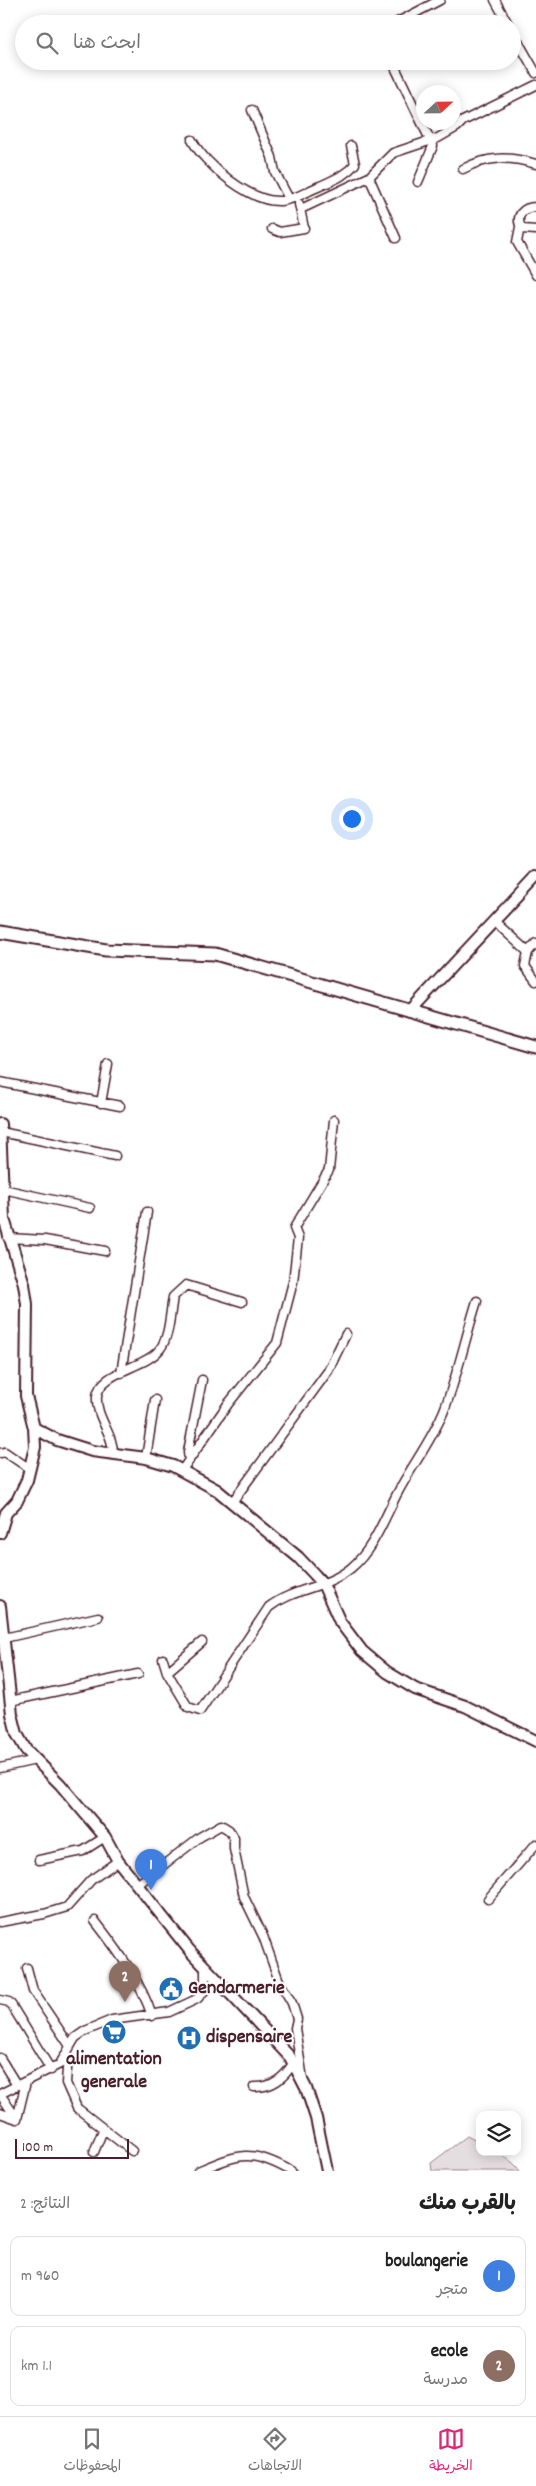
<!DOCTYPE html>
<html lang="ar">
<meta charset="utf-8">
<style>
:root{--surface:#fff;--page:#f6f6f6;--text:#222;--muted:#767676;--line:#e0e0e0;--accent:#db2777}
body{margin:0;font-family:Dekko,"Playpen Sans Arabic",sans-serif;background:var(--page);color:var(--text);direction:rtl}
.controls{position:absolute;right:15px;bottom:15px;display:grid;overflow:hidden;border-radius:10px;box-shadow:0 2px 12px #0003}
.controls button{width:45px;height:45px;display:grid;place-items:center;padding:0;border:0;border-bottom:1px solid var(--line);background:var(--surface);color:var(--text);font:25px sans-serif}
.compass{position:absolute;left:416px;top:85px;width:45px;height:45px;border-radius:50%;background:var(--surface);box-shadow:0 2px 12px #0003;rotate:68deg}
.scale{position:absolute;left:15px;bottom:12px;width:114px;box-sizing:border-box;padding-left:5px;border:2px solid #4a1f2b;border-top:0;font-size:14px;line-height:18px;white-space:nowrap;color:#4a1f2b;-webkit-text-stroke:4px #fff;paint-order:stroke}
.you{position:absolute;left:351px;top:818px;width:18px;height:18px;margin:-12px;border:4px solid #fff;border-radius:50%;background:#1a73e8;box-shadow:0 0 0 8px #1a73e833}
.badge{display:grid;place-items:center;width:32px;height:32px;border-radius:50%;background:var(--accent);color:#fff;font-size:16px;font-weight:700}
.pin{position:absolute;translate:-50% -41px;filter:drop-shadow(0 1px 2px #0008)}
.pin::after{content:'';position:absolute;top:26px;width:18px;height:15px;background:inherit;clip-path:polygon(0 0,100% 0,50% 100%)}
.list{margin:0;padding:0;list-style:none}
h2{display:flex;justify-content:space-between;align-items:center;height:65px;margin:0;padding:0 20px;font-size:21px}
h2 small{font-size:16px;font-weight:400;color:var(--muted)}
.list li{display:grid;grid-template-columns:32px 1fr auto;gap:15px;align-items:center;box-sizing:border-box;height:80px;margin:0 10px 10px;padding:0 10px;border:1px solid var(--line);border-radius:10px}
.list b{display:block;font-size:19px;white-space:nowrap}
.list p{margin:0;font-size:16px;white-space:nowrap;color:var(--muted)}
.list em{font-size:16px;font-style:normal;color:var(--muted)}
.icon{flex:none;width:28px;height:28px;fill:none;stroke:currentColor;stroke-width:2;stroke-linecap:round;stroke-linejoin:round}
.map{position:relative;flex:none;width:536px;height:2171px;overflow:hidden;direction:ltr}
.search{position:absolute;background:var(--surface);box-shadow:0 2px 12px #0003;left:15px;right:15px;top:15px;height:55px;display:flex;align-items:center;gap:12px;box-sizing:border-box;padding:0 18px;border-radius:28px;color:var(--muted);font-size:19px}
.sheet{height:245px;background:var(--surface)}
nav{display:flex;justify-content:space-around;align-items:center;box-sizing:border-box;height:70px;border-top:1px solid var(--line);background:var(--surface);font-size:14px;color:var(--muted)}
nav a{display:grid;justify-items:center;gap:2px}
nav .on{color:var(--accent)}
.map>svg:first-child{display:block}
.green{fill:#e5dee0;stroke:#987e86}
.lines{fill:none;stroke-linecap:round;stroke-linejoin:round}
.minor-casing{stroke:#4a1f2b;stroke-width:11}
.tertiary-casing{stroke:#4a1f2b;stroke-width:14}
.secondary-casing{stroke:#4a1f2b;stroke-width:15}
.minor{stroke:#fff;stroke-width:8}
.tertiary{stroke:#fff;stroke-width:10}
.secondary{stroke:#fff;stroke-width:11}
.labels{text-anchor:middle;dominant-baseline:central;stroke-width:4;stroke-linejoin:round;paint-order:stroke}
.poi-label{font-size:20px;font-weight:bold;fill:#4a1f2b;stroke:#fff;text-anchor:start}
</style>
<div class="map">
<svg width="536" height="2171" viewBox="0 0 536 2171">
<rect width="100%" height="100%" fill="#fff"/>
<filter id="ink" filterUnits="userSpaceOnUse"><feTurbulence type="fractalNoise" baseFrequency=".02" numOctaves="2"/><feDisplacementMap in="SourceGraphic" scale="10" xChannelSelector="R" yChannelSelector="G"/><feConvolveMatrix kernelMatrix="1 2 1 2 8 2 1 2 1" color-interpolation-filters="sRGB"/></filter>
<g filter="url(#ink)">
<!-- green -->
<path class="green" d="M467 2136 480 2143V2152C498 2152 509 2156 520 2171H432L431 2163Z"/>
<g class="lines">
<defs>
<path id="minor" d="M495 0 508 24
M394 24 440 0
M512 31 536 73
M392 61 433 146 418 182
M252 110 272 157 275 172 289 199
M192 140C205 165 251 203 281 201 295 200 307 191 320 186 333 180 345 176 355 164L351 146
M463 169C487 156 510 156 536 164
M369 177 396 238
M536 207C523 207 514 216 522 229L536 230
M301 209 369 177 393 153 438 138 457 127 463 121 536 85
M520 227 517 242 536 275
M272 229 280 232 304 228 299 204
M494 921 528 952
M536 943 528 952 525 966 536 981
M0 1082 120 1106
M101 1103 108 1064
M1 1132 115 1156
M3 1189 90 1208
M8 1238 45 1240 105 1251
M121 1373 147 1212
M0 1453 5 1452 30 1469
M113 1454C114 1434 95 1417 97 1396 100 1371 146 1368 160 1349 170 1336 170 1312 173 1297L186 1285 242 1302
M146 1458 155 1400
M189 1461 188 1452 202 1380
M182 1470 228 1404 277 1343 293 1282 298 1238 294 1228 329 1170 334 1120
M233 1501 328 1371 346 1334
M4 1638 98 1617
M163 1659 167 1672 188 1707 200 1711 269 1607C294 1588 327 1588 351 1568 373 1550 384 1519 397 1494 412 1465 433 1439 445 1408 458 1373 466 1336 477 1301
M167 1672 202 1642
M10 1701 138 1674
M0 1768 36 1760
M39 1860 83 1851 105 1837
M137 1885 200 1837 221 1825 229 1830 234 1838V1849L244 1897 263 1936 279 1981 292 2003 297 2019 295 2028 303 2079
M488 1899 536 1844
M95 1921C117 1949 141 1982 152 2016
M0 1922 44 1914 67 1907 91 1880 118 1861
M27 1968 33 1991 70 2046
M0 2000 9 2002 12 2006 51 2070
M68 2055 66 2083 77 2108 132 2151
M0 2058 16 2084 19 2085
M254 2087C272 2088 285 2077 294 2062
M0 2094 60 2064 75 2038 85 2031 112 2020 169 2012 197 1999 205 1990V1968
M0 2094 17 2119 26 2082
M0 2113 17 2119
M94 2152 103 2130
M198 2171C239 2154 251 2148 291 2171"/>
<path id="tertiary" d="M410 1011 536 876
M0 1124 4 1219 24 1284 27 1304 26 1396 34 1428 35 1447 27 1480 17 1501 6 1513 0 1533
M34 1428 57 1440 92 1451 146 1458 173 1466 217 1490 298 1557 315 1575 323 1584 340 1622 362 1651 387 1672 415 1689 465 1706 536 1741
M0 1606 12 1714 17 1734 26 1750 60 1784 105 1837 118 1861 190 1951 290 2057 306 2088 316 2118 327 2171"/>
<path id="secondary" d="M0 932 106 950 215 954 536 1047"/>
</defs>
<!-- minor casing -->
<use href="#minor" class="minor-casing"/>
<!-- tertiary casing -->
<use href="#tertiary" class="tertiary-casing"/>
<!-- secondary casing -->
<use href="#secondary" class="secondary-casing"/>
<!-- minor -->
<use href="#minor" class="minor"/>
<!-- tertiary -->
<use href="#tertiary" class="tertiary"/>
<!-- secondary -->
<use href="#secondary" class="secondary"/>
</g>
</g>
<!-- icons -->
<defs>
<symbol id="civic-disc" viewBox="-11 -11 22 22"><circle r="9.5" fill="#1f6fb2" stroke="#fff"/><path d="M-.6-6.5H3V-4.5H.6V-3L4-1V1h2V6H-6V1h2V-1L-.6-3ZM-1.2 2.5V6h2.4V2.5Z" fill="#fff"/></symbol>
<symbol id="supermarket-disc" viewBox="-11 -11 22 22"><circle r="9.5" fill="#1f6fb2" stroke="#fff"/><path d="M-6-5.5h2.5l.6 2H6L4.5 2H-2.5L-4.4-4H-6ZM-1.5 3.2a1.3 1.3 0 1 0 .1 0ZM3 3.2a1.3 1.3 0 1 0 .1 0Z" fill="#fff"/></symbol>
<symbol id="hospital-disc" viewBox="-11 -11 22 22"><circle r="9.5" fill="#1f6fb2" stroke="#fff"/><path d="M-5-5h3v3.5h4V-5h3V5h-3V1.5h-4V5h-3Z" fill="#fff"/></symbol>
</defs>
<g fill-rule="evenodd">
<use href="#civic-disc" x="157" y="1975" width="28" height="28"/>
<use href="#supermarket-disc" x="100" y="2018" width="28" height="28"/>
<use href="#hospital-disc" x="175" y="2024" width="28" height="28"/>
</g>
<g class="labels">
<!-- poi labels -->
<g class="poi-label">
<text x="188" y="1989">Gendarmerie</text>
<text x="206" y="2038">dispensaire</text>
<text x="114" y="2060" text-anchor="middle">alimentation<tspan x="114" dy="23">generale</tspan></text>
</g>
</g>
</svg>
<div class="controls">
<button><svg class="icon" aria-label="layers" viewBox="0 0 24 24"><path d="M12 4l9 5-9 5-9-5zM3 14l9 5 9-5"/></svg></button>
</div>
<svg class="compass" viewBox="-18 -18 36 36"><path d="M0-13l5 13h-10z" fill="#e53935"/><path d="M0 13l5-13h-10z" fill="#767676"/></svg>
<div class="scale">100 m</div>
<div class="you"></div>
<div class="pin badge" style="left:151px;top:1890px;background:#3f7fe0">1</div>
<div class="pin badge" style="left:125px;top:2002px;background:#8d6e63">2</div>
<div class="search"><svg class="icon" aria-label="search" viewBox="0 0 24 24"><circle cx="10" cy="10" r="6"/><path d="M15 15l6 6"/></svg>ابحث هنا</div>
</div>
<section class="sheet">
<h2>بالقرب منك<small>النتائج: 2</small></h2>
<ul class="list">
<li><span class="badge" style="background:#3f7fe0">1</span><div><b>boulangerie</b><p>متجر</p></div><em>960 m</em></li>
<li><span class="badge" style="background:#8d6e63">2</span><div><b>ecole</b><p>مدرسة</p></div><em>1.1 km</em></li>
</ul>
</section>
<nav>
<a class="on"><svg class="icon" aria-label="map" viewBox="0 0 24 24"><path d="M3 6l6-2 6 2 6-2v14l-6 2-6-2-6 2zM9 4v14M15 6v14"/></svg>الخريطة</a>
<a><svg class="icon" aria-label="directions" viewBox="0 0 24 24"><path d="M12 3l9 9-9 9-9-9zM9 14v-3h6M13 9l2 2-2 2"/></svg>الاتجاهات</a>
<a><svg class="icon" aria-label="saved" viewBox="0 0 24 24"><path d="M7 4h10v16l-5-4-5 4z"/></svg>المحفوظات</a>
</nav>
